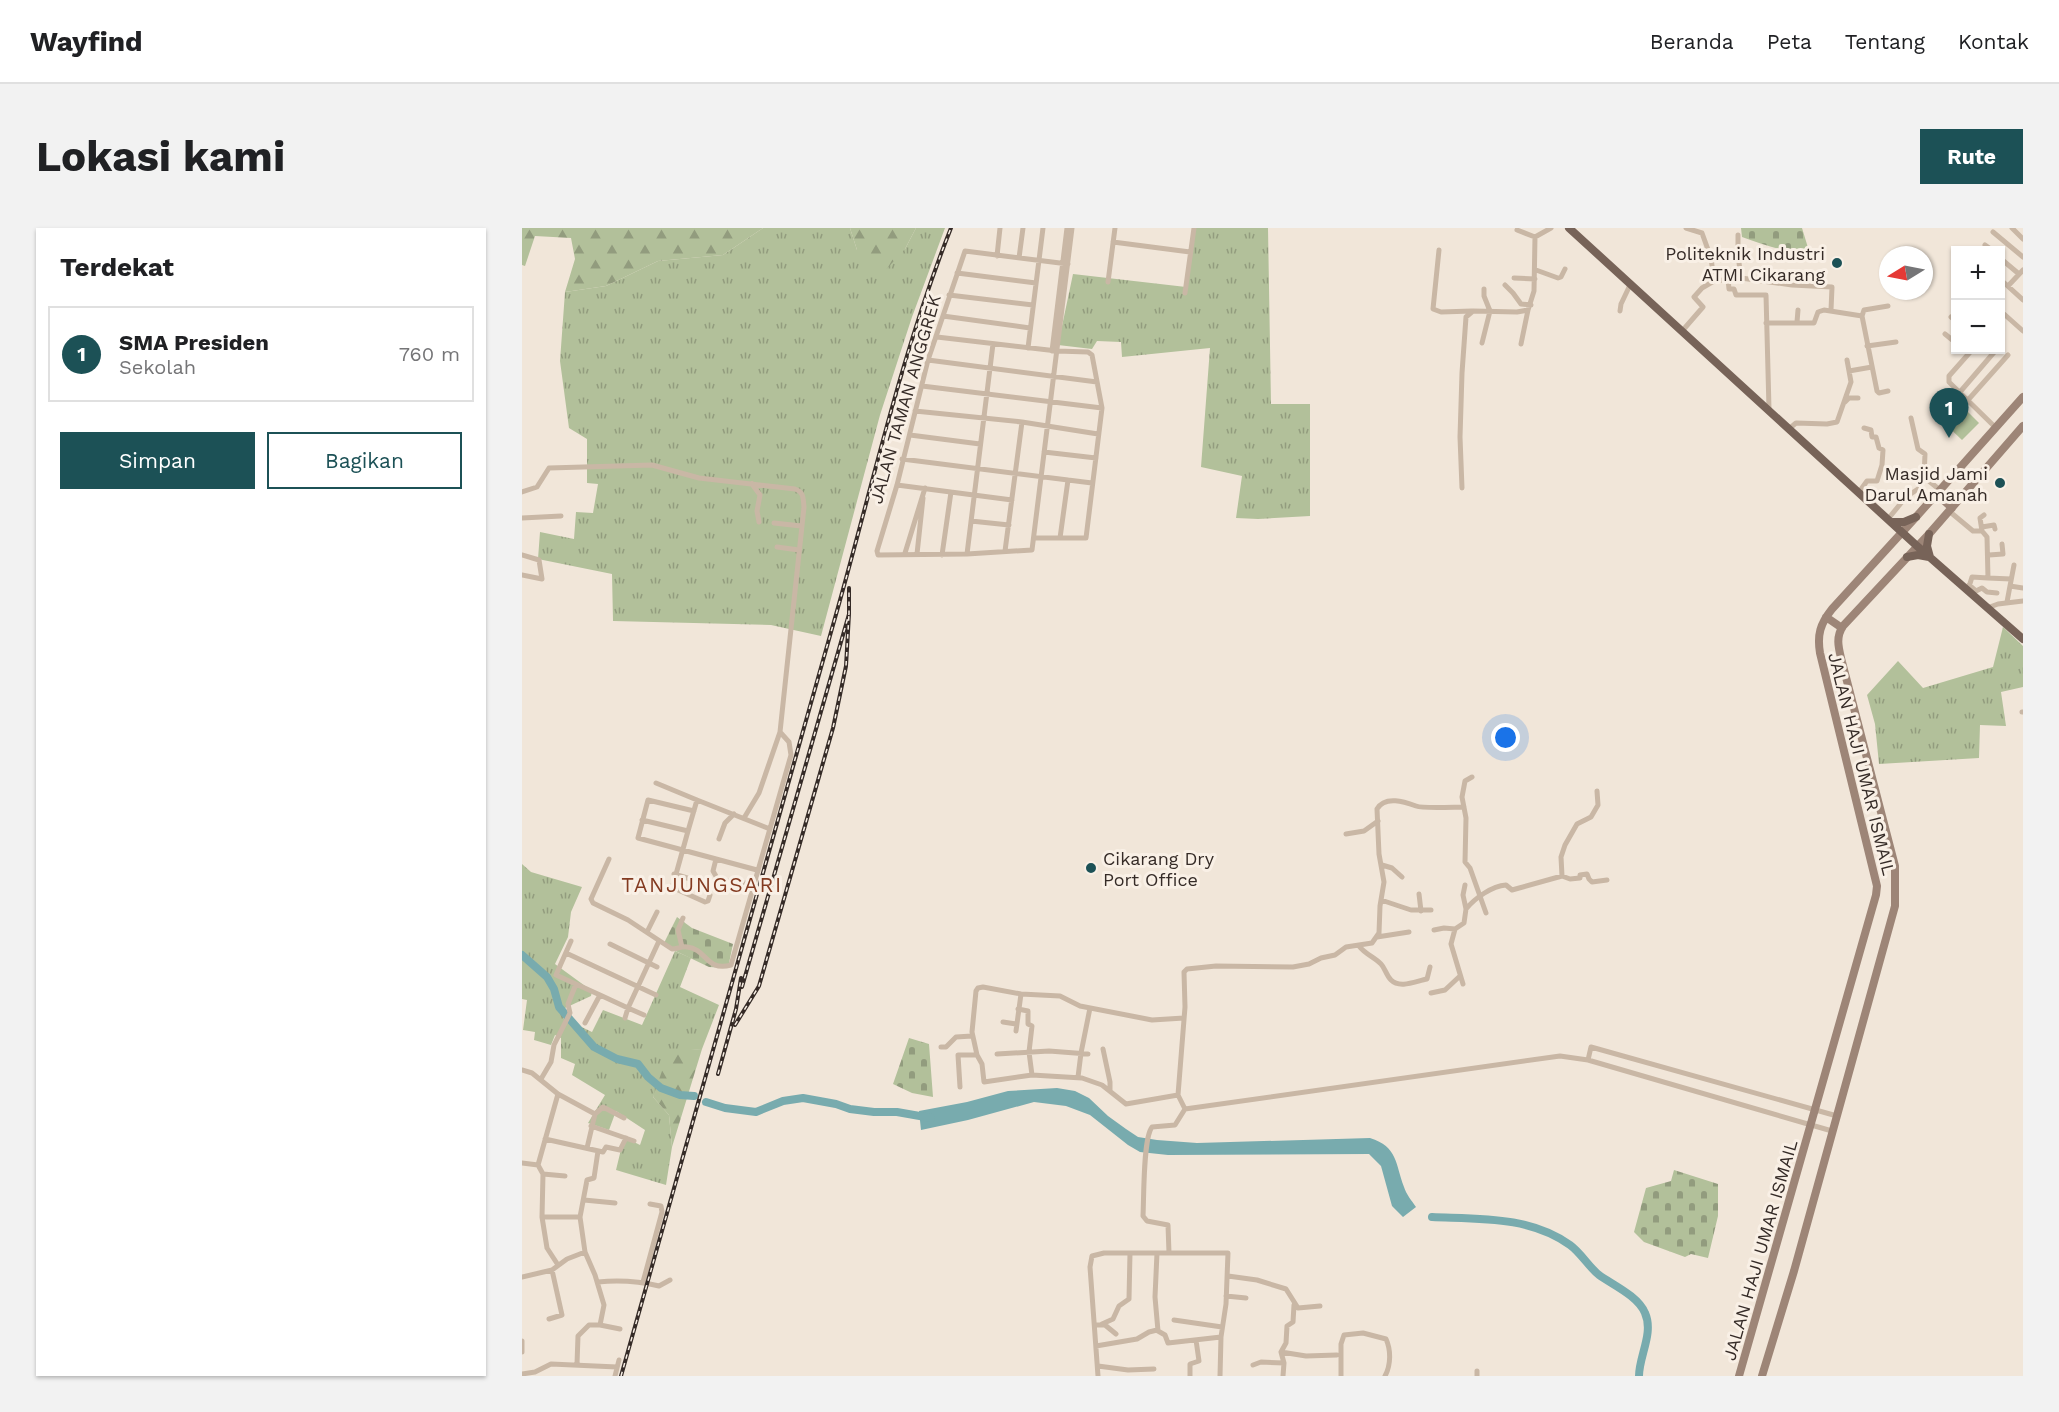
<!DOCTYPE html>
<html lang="id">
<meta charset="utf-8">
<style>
:root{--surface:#fff;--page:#f2f2f2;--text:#202124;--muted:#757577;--line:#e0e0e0;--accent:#1c5156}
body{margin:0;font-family:"Work Sans",sans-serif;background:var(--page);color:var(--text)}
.controls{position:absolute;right:18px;top:18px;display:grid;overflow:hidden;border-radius:0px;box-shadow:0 2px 4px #0004}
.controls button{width:54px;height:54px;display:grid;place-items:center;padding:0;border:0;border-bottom:2px solid var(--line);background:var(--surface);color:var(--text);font:30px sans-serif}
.compass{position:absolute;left:1357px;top:18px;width:54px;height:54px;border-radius:50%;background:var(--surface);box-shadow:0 2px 4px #0004;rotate:260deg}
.you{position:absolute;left:984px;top:510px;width:21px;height:21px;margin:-15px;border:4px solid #fff;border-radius:50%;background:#1a73e8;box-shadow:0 0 0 9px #1a73e833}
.badge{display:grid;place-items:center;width:39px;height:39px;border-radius:50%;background:var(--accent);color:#fff;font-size:20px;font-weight:700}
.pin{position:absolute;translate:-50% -50px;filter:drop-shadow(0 2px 3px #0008)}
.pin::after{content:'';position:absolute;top:32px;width:21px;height:18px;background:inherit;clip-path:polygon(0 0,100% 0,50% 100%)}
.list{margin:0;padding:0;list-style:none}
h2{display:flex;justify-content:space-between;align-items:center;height:78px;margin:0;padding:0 24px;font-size:26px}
h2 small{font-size:20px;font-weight:400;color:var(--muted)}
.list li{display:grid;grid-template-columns:39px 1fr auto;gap:18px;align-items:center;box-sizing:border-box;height:96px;margin:0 12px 12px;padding:0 12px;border:2px solid var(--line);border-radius:0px}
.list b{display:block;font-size:22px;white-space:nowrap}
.list p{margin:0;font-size:20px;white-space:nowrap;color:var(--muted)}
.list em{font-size:20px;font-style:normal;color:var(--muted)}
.actions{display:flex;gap:12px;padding:18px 24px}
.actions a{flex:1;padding:14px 0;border:2px solid var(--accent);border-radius:0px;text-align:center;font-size:21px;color:var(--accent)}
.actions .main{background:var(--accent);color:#fff}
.map{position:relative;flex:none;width:1501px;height:1148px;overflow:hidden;border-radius:0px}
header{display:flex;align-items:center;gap:36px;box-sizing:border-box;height:84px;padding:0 30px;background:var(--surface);border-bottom:2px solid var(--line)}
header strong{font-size:28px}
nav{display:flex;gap:33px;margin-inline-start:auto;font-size:21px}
.intro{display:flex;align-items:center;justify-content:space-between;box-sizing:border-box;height:144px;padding:0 36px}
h1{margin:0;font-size:42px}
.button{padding:15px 27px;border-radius:0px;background:var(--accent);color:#fff;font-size:21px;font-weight:700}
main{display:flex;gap:36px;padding:0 36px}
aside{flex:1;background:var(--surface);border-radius:0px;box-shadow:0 2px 4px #0004}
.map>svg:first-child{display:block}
.grass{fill:url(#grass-tufts)}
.forest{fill:url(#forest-firs)}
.cemetery{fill:url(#cemetery-stones)}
.pitch{fill:#b2c09a}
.water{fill:#78abae}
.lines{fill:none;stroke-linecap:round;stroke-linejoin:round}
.river{stroke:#78abae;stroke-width:8}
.street{stroke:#c9b7a5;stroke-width:5}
.secondary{stroke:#9d8577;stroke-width:8}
.primary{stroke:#776358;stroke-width:8}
.rail-casing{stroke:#352b27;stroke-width:4}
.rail{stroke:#f9f0e6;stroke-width:1.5;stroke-dasharray:4.5;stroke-linecap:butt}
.poi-dot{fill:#1c5156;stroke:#f9f0e6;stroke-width:2}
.labels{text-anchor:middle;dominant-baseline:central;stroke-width:6;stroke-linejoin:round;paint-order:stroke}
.poi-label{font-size:18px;fill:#352b27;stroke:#f9f0e6;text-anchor:end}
.street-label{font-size:18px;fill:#352b27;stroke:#f9f0e6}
.quarter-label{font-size:21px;letter-spacing:1.5px;fill:#833a20;stroke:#f9f0e6}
</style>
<header>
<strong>Wayfind</strong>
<nav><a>Beranda</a><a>Peta</a><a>Tentang</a><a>Kontak</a></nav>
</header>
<div class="intro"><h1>Lokasi kami</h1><a class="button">Rute</a></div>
<main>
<aside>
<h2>Terdekat<small></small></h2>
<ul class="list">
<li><span class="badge">1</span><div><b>SMA Presiden</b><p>Sekolah</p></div><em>760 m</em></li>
</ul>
<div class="actions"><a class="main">Simpan</a><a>Bagikan</a></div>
</aside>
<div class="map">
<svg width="1501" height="1148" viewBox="0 0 1501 1148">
<defs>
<pattern id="grass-tufts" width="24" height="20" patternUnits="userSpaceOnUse" patternTransform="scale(1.5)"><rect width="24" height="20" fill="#b2c09a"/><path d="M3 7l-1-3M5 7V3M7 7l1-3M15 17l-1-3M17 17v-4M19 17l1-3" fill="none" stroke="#929c7e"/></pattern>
<pattern id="forest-firs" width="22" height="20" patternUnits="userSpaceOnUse" patternTransform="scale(1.5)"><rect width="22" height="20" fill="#b2c09a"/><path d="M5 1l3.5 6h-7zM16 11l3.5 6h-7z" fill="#929c7e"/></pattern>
<pattern id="cemetery-stones" width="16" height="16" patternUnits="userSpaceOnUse" patternTransform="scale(1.5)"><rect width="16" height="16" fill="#b2c09a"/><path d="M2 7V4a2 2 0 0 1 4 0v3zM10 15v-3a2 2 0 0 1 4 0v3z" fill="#929c7e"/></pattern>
</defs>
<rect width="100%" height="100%" fill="#f1e6d9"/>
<!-- grass -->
<path class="grass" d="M241 0H328L335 22 383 21 394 0H423L390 89 358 187 299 408 249 397 91 393 90 346 16 331 18 304 52 311 54 284 71 285 76 256 65 255V211L47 200 38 133 43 64 84 58 136 33 201 27Z
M673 0H746L749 176H788V288L736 291 714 290 720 248 679 239 688 120 600 129 599 114 575 113 570 121 536 117 551 46 664 59Z
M1481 399 1501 418V459L1479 464 1484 498 1458 497 1457 530 1357 536 1353 496 1345 467 1376 433 1401 460 1471 439Z
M0 636 9 644 60 659 49 684 46 709 33 736 70 763 69 768 43 780 41 790 70 804 81 782 120 797 153 723 169 730 158 759 197 777 180 821 158 823 131 869 147 887 150 919 144 957 94 942 102 909 118 917 123 902 94 883 87 902 66 895 83 867 50 847 53 836 39 830V810L33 807 29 817 12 812 13 804 1 802 5 772 0 771Z"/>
<!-- forest -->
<path class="forest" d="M0 0H241L201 27 136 33 84 58 43 64 53 31 49 10 13 8 3 38 0 37Z
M328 0H394L383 21 359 47 335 22Z
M180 821 150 919 147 887 131 869 140 843 158 822Z"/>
<!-- cemetery -->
<path class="cemetery" d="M1219 0H1280L1287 23C1266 27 1241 16 1220 9Z
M155 689 170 700 211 716 206 740 187 739 141 717Z
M387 810 407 816 411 869 390 865 371 856Z
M1152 942 1196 956V988L1186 1030 1169 1026 1163 1029 1122 1014 1112 1004 1124 960 1149 953Z"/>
<!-- pitch -->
<path class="pitch" d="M1436 174 1457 195 1440 212 1419 192Z"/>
<!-- water -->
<path class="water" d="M535 860 553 863 567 870 586 888 604 901 616 909 635 912 675 915 848 910C876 919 873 935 882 959 884 966 890 973 894 979L881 989 870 978 859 938 847 926 646 927 618 924 606 917 568 887 544 878 512 874 446 892 399 902 397 883 445 874 486 863Z"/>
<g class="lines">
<!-- river -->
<path class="river" d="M0 727 25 749 32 761 37 779 72 819 95 831 116 836 126 849 139 860 158 867 172 868
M184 874 203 880 234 884 261 873 281 870 314 876 328 881 352 884H375L409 890
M910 989C957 991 1008 988 1048 1017 1059 1025 1066 1038 1077 1047 1091 1057 1116 1068 1123 1085 1132 1105 1117 1128 1117 1148"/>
<!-- street -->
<path class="street" d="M1164 0 1180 5 1189 30 1192 53 1219 50 1270 57 1310 59 1309 82
M1490 0 1501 11
M995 2 1013 9
M1471 4 1501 29
M1216 7V27L1219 50
M591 14 668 24
M1463 17 1470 22
M917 22 911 81 919 84 950 83
M475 28 478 0
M497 30 501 0
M1189 30 1200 28 1204 31
M1478 30 1497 46
M546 36 443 23 406 132 375 257 355 323 356 327 445 326 510 322 550 0
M1014 42 1036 50 1039 49 1043 41
M435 45 514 55
M992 50 1013 51
M1206 51 1207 61H1212L1214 67H1244L1247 181
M1478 51 1501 72
M586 54 593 0
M983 57 991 65 999 76 1009 77
M1486 58 1501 42
M663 65 672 0
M427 67 511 77
M1366 78 1342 82 1340 88 1355 163 1357 165 1366 163
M1098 83 1099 76 1109 55
M421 88 508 100
M1478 88 1482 86 1501 103
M1429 89 1434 93
M1275 94 1276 82
M1244 95H1292L1296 84 1302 82 1340 88
M1161 102 1181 79 1172 69 1180 60 1192 53
M1423 106 1434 115
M415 109 535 123 566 124 570 127 580 180 564 310H512
M960 115 968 83 962 68V61
M999 116 1006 82
M1345 118 1374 114
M506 120 521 0
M1450 122 1427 148V154L1473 199
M530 123 545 0
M406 132 575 154
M1327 143 1350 139
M400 158 580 180
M1438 164 1474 122
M1446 172 1486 127
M1323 174 1327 170H1336
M393 183 500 194 576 206
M1389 190 1396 221 1403 226 1402 249 1418 262
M1268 200 1274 195 1305 196 1315 194 1329 154 1325 132
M388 207 458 216
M522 224 574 230
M380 231 570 255
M230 256 238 267 235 283 237 294
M375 257 490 272
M940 260 938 209 940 145 944 89 951 83 995 84 1006 82 1012 63 1013 9 1029 0
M0 264 15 259 27 240 130 237 177 250 273 261C282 264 281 270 282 279L258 504 267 514 269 527 209 737C184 744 185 721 165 719 160 718 155 721 150 721L106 692 71 675 69 671 87 631
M1337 264 1345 253H1355L1360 237 1361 222 1357 220 1354 209H1350L1349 202 1342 200
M1427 283 1451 303H1460L1465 309 1466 350 1450 349 1446 362
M0 290 39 288
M1366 291 1384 269 1396 261
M449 293 487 297
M252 295 279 298
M1460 299 1472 297 1473 301
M1460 303 1458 290 1462 287
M538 310 546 252
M255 319 277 322
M483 323 500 194
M383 325 403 260
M395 326 401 270
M445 326 471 116
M0 327 17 332 20 351 0 347
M420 327 429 264
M1467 327 1481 326 1480 316
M1466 350 1489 351
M1447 357 1454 363 1460 360 1465 364 1475 365
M1488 358 1492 337
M1485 374 1488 358 1501 360
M1465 380 1476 376 1501 373
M1500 484H1501
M950 549 943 553 940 569 944 590 943 634 948 640 964 685
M134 555 175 572
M172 583 126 572 116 610 235 642
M222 590 237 565 258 504
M120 592 166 603 151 657 154 661 183 674 186 673 188 667
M166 603 175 572 248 601
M824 606 842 603 856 593
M197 611 203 595 212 586
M194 631 191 643 195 650 204 653 231 656
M860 637 870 640 880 649
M152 646 185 656
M1040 648 1048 651 1058 650V647L1065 646 1067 651 1070 654 1085 652
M943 657 941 667 944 681
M897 666 899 683
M859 672 889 682H909
M912 702 922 700 933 701
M125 704 135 684
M855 709 887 704
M49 713 34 747 78 767
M88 716 135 739
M837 718C843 726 852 729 859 736 863 740 864 747 869 752 878 761 894 753 905 751L908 739
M160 719 156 702 161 690
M44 725 134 767
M941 756 929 716 933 701 942 695 944 681C953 670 970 658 984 657L990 662 1040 648 1039 629 1043 617 1055 596 1069 589 1076 577 1075 563
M909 765 923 762 938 748
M496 781 506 783V796L510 798 507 824 510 847
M103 790 106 780 122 787
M481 794 494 796
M63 795 78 767 106 780 137 713
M494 803 499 766
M419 819H424L434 809 450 808
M581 821 588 854V862
M475 826 527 823 566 826
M1066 832 1069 819 1315 888
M0 842 10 845 36 866 73 886 65 920
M556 849 559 825 568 780
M19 851 29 834 32 817 48 785 46 776 54 756
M438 859 436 827H455
M656 867 604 876 580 857 560 850 510 847 462 854 460 836 455 827 450 804 454 763 456 760 461 759 499 766 538 768 558 778 630 792 662 790
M663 881 1038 828 1066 832 1310 903
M73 886 81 879 102 890
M69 898 112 913
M23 911 81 924 84 919 98 922 104 910
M76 923 72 950 65 952 58 989 63 1024 73 1047 82 1077 78 1097
M0 935 16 937 21 946 20 989 25 1020 36 1037
M16 937 36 866
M21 946 43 948
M62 972 93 975
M20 989H58
M635 1025 633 1069 636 1103 643 1107 646 1115 699 1109
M706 1048 735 1052 764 1061 776 1080 798 1078
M0 1049 30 1042 45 1031 63 1024
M76 1054C97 1052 116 1053 137 1058L148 1052
M121 1054 140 984 139 978 128 976
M704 1068 724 1070
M27 1091 40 1087 30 1042
M652 1092 700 1099
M580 1096 591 1091 597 1078 607 1071 608 1025
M573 1097H583L594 1106
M0 1113V1124
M574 1118 615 1111 627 1104 635 1102
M759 1124 784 1128 815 1127
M55 1136 56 1108 67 1097H78L98 1101
M731 1137 739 1134 762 1135
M576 1138 606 1142 632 1141
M0 1146 13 1144 29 1136 95 1139
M93 1148 97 1132
M576 1148 568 1039 570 1028 582 1025H647
M668 1148V1136L677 1133 674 1112
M698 1148 699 1109 704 1076 706 1025H647L646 997 625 993 621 988C622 970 621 910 630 899L653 897 663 881 656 867 663 779 662 744 665 741 694 738 771 739 787 736 799 730 813 727 824 719 850 715 857 705 858 678 862 654 857 626 855 581C863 567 883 574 894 578 902 581 932 579 942 579
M761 1148 762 1135 759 1124 764 1115 765 1098 771 1094 772 1077
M819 1148V1116L822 1107 841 1105 864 1111C869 1122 869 1137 863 1148
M955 1148V1143"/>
<!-- secondary -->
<path class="secondary" d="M1415 266 1430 280
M1304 389 1320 400
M1217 1148 1354 667 1355 658 1298 425C1295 407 1298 396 1310 381L1394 289 1501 169
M1240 1148 1272 1043 1373 678V638L1320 434C1317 421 1313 410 1321 398L1407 306 1501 198"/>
<!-- primary -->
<path class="primary" d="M1047 0 1395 318 1501 411
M1369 294H1382L1394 289
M1407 306 1405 318 1408 329
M1385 329 1396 327 1407 329"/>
<defs>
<path id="rail" d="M220 759 327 386V360
M213 797 237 758 311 500 324 438 327 386
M196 846 214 781 219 750
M99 1148C170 898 240 647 311 397 349 265 378 128 429 0"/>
</defs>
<!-- rail casing -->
<use href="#rail" class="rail-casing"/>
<!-- rail -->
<use href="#rail" class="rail"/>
</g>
<!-- markers -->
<g class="poi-dot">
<circle cx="1315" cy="35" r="6"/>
<circle cx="1478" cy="255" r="6"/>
<circle cx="569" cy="640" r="6"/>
</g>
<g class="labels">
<!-- poi labels -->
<g class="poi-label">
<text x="1303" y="25">Politeknik Industri<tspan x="1303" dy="21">ATMI Cikarang</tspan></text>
<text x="1466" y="245">Masjid Jami<tspan x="1466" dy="21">Darul Amanah</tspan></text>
<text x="581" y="630" text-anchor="start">Cikarang Dry<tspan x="581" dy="21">Port Office</tspan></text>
</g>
<!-- street labels -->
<g class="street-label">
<text transform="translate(383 171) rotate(-74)">JALAN TAMAN ANGGREK</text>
<text transform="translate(1340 536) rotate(76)">JALAN HAJI UMAR ISMAIL</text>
<text transform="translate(1238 1022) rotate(-74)">JALAN HAJI UMAR ISMAIL</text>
</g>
<!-- quarter labels -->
<g class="quarter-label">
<text x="180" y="656">TANJUNGSARI</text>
</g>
</g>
</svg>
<div class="controls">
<button>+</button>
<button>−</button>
</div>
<svg class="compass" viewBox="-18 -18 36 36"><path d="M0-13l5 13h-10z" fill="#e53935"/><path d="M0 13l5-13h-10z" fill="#757577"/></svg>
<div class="you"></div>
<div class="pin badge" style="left:1427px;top:210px">1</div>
</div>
</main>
